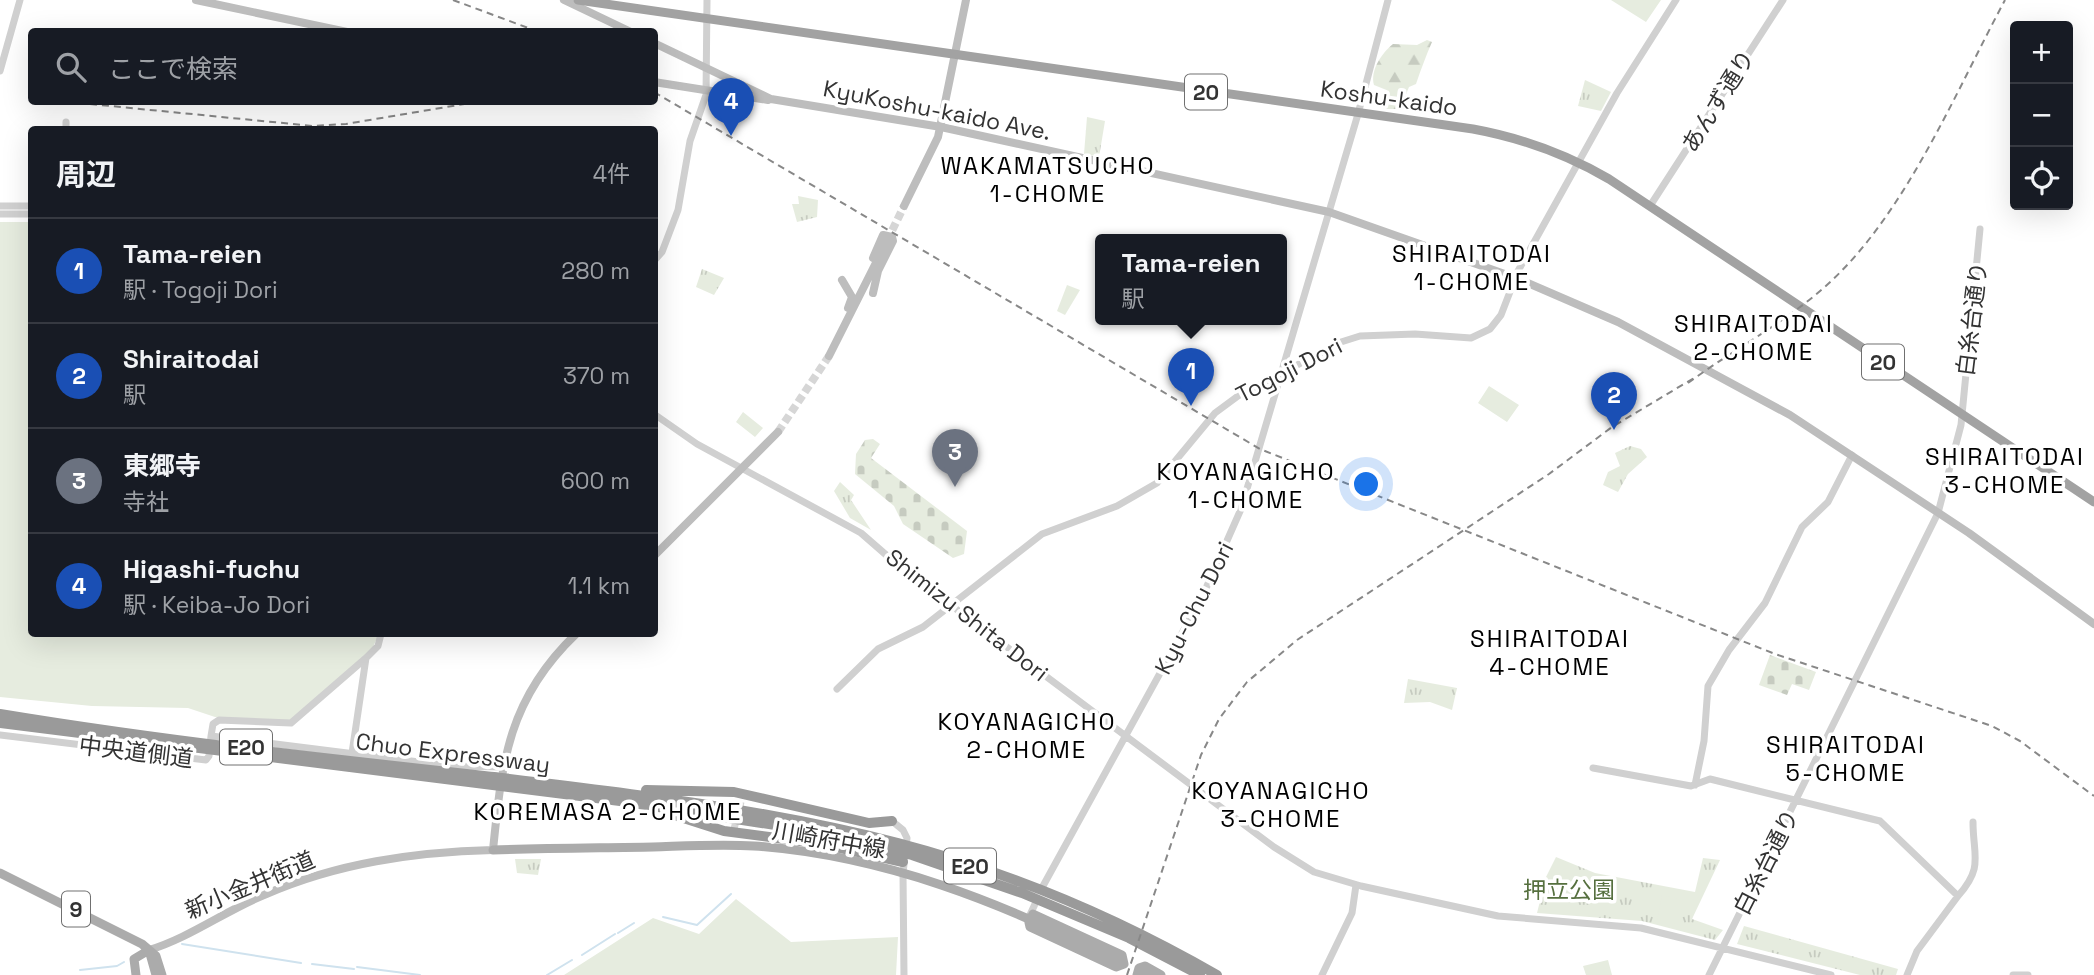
<!DOCTYPE html>
<html lang="ja">
<meta charset="utf-8">
<style>
:root{--surface:#171b24;--page:#20242c;--text:#f1f3f6;--muted:#9ea1a6;--line:#363941;--accent:#0b8043}
body{margin:0;font-family:"Space Grotesk","Noto Sans JP",sans-serif;background:var(--page);color:var(--text)}
.controls{position:absolute;right:21px;top:21px;display:grid;overflow:hidden;border-radius:7px;box-shadow:0 7px 28px #0002}
.controls button{width:63px;height:63px;display:grid;place-items:center;padding:0;border:0;border-bottom:2px solid var(--line);background:var(--surface);color:var(--text);font:35px sans-serif}
.you{position:absolute;left:1367px;top:485px;width:24px;height:24px;margin:-18px;border:5px solid #fff;border-radius:50%;background:#1a73e8;box-shadow:0 0 0 10px #1a73e833}
.badge{display:grid;place-items:center;width:46px;height:46px;border-radius:50%;background:var(--accent);color:#fff;font-size:23px;font-weight:700}
.pin{position:absolute;translate:-50% -58px;filter:drop-shadow(0 2px 4px #0008)}
.pin::after{content:'';position:absolute;top:37px;width:24px;height:21px;background:inherit;clip-path:polygon(0 0,100% 0,50% 100%)}
.popup{position:absolute;left:1095px;top:234px;width:192px;height:91px;box-sizing:border-box;display:grid;place-content:center;border-radius:7px;background:var(--surface);filter:drop-shadow(0 2px 5px #0005);font-size:23px;white-space:nowrap;color:var(--muted)}
.popup b{font-size:26px;color:var(--text)}
.popup::after{content:'';position:absolute;left:50%;top:100%;margin-left:-14px;border:14px solid transparent;border-top-color:var(--surface)}
.list{margin:0;padding:0;list-style:none}
h2{display:flex;justify-content:space-between;align-items:center;height:91px;margin:0;padding:0 28px;font-size:30px}
h2 small{font-size:23px;font-weight:400;color:var(--muted)}
.list li{display:grid;grid-template-columns:46px 1fr auto;gap:21px;align-items:center;box-sizing:border-box;height:105px;padding:0 28px;border-top:2px solid var(--line)}
.list b{display:block;font-size:26px;white-space:nowrap}
.list p{margin:0;font-size:23px;white-space:nowrap;color:var(--muted)}
.list em{font-size:23px;font-style:normal;color:var(--muted)}
.icon{flex:none;width:38px;height:38px;fill:none;stroke:currentColor;stroke-width:2;stroke-linecap:round;stroke-linejoin:round}
.map{position:relative;flex:none;width:2094px;height:975px;overflow:hidden}
.search{position:absolute;background:var(--surface);box-shadow:0 7px 28px #0002;left:28px;top:28px;width:630px;height:77px;display:flex;align-items:center;gap:18px;box-sizing:border-box;padding:0 24px;border-radius:7px;color:var(--muted);font-size:26px}
.panel{position:absolute;background:var(--surface);box-shadow:0 7px 28px #0002;left:28px;top:126px;width:630px;height:511px;border-radius:7px}
.map>svg:first-child{display:block}
.forest{fill:url(#forest-firs)}
.cemetery{fill:url(#cemetery-stones)}
.park{fill:url(#park-tufts)}
.pitch{fill:#e6ecdf}
.lines{fill:none;stroke-linecap:round;stroke-linejoin:round}
.stream{stroke:#cfe2ee;stroke-width:2}
.tertiary-tunnel{stroke:#d6d6d6;stroke-width:7;stroke-dasharray:7 3.5;stroke-linecap:butt}
.secondary-tunnel{stroke:#d6d6d6;stroke-width:8;stroke-dasharray:8 4;stroke-linecap:butt}
.tertiary{stroke:#d0d0d0;stroke-width:7}
.secondary{stroke:#bdbdbd;stroke-width:8}
.primary{stroke:#ababab;stroke-width:9}
.trunk{stroke:#a2a2a2;stroke-width:9}
.motorway{stroke:#9a9a9a;stroke-width:10}
.rail{stroke:#888;stroke-width:2;stroke-dasharray:7 5;stroke-linecap:butt}
.labels{text-anchor:middle;dominant-baseline:central;stroke-width:7;stroke-linejoin:round;paint-order:stroke}
.shield{fill:#fff;stroke:#707070;stroke-width:2}
.shield-label{font-size:21px;font-weight:bold;fill:#333}
.street-label{font-size:23px;fill:#333;stroke:#fff}
.park-label{font-size:23px;fill:#56703f;stroke:#fff}
.neighbourhood-label{font-size:24px;letter-spacing:2px;fill:#000;stroke:#fff}
</style>
<div class="map">
<svg width="2094" height="975" viewBox="0 0 2094 975">
<defs>
<pattern id="forest-firs" width="22" height="20" patternUnits="userSpaceOnUse" patternTransform="scale(1.75)"><rect width="22" height="20" fill="#e6ecdf"/><path d="M5 1l3.5 6h-7zM16 11l3.5 6h-7z" fill="#c6cbc0"/></pattern>
<pattern id="cemetery-stones" width="16" height="16" patternUnits="userSpaceOnUse" patternTransform="scale(1.75)"><rect width="16" height="16" fill="#e6ecdf"/><path d="M2 7V4a2 2 0 0 1 4 0v3zM10 15v-3a2 2 0 0 1 4 0v3z" fill="#c6cbc0"/></pattern>
<pattern id="park-tufts" width="24" height="20" patternUnits="userSpaceOnUse" patternTransform="scale(1.75)"><rect width="24" height="20" fill="#e6ecdf"/><path d="M3 7l-1-3M5 7V3M7 7l1-3M15 17l-1-3M17 17v-4M19 17l1-3" fill="none" stroke="#c6cbc0"/></pattern>
</defs>
<rect width="100%" height="100%" fill="#fff"/>
<!-- forest -->
<path class="forest" d="M1427 40 1432 42C1426 56 1421 69 1416 84L1409 87 1400 109H1383L1389 91 1374 85C1370 70 1382 53 1393 44L1417 45Z"/>
<!-- cemetery -->
<path class="cemetery" d="M873 439 880 444 871 458 967 531 964 554 953 558 903 524 894 506 855 474 856 454 865 440Z
M1770 655 1816 672 1809 690 1792 684 1787 695 1759 685Z"/>
<!-- park -->
<path class="park" d="M1585 80 1611 92 1601 111 1578 106Z
M1087 117 1105 121 1099 157 1084 154Z
M798 196 818 200 817 217 797 222 792 204H799Z
M702 269 724 278 714 295 696 287Z
M1067 285 1080 290 1065 315 1057 311Z
M1630 446 1641 449 1647 457 1628 474 1618 492 1603 485 1608 472 1620 466 1615 453Z
M840 482 854 495 851 500 871 530 850 518 834 491Z
M1408 679 1457 688 1452 710 1430 702 1404 703Z
M1556 857 1595 873 1695 892 1703 858 1720 860 1692 919 1723 930 1715 940 1642 921 1537 913 1546 877Z
M515 859H541L538 875 517 873Z
M1744 926 1898 969 1896 975H1860L1737 944Z"/>
<!-- pitch -->
<path class="pitch" d="M1611 0H1661L1646 22Z
M0 222H31L32 634H379L372 649 289 722 215 717 188 708 92 706 0 697Z
M1489 386 1519 405 1507 422 1478 403Z
M743 412 763 428 755 437 736 422Z
M1662 895 1683 900 1678 924 1657 920Z
M736 899 791 942 898 937 896 975H564L653 918 699 934Z
M1608 960 1612 975H1586L1583 966Z"/>
<g class="lines">
<!-- stream -->
<path class="stream" d="M663 917 697 925 731 894
M618 933 634 923
M182 944 301 963
M582 955 615 934
M312 964 354 969
M357 967 420 975
M80 970 117 966 124 962
M547 975 572 960"/>
<!-- tertiary-tunnel -->
<path class="tertiary-tunnel" d="M734 829 742 798"/>
<!-- secondary-tunnel -->
<path class="secondary-tunnel" d="M887 241 904 206
M778 432 829 356"/>
<!-- tertiary -->
<path class="tertiary" d="M0 71 20 0
M66 130V122
M0 206H32
M1650 206 1783 0
M0 214H32
M654 261 662 252 678 210 690 141 706 95 707 0
M654 414 697 444 861 533 900 567 1274 847 1314 872 1361 886 1498 916 1641 928 1831 975
M837 689 878 649 923 627 1042 534 1117 506 1157 483 1215 413 1238 396 1341 342 1360 336 1415 334 1471 338 1490 329 1501 315 1518 271 1617 93 1676 0
M0 735 206 760 209 756 211 736 451 766 503 767
M211 736 213 724 219 720 291 723 366 658
M352 753 366 658 378 646 381 634
M1593 768 1691 786 1710 779 1880 821 1958 896 1917 951 1907 975
M1695 785 1704 741 1708 686 1729 650 1765 603 1802 527 1828 502 1852 455
M892 821 903 830 907 838 903 873 904 975
M1043 886 1203 595 1241 509 1358 114 1388 0
M1958 896C1984 867 1973 856 1973 822
M1029 917 1035 904
M1322 975 1352 913 1356 885
M1709 975 1938 513 1961 425 1980 229
M2013 975H2028"/>
<!-- secondary -->
<path class="secondary" d="M196 0 347 32
M564 0 631 32
M654 43 771 99 941 127 1329 212 1516 278 1618 322 1790 415 1969 533 2094 624
M654 82 768 100
M904 206 938 137 966 0
M842 280 852 297 848 308
M873 293 878 271 893 241 892 237 883 235 873 258
M829 356 887 241
M654 556 778 432
M149 950C189 938 225 911 264 895 337 863 414 852 493 850 502 761 508 699 576 634"/>
<!-- primary -->
<path class="primary" d="M493 850C546 848 600 848 653 847 686 846 720 844 754 846 884 855 1002 903 1117 960
M0 873 142 944 156 956 162 975
M1028 918 1030 927 1116 967 1124 964 1122 955 1033 914
M149 950 156 975
M1145 973 1148 975
M136 975 134 959 149 950
M1137 975 1139 968 1145 966 1161 975"/>
<!-- trunk -->
<path class="trunk" d="M578 0 1473 129C1522 138 1566 154 1609 179L2094 502"/>
<!-- motorway -->
<path class="motorway" d="M0 714C163 741 329 759 494 777 629 793 766 809 898 843 1009 872 1118 918 1217 975
M0 723 620 801 807 830 912 855 1022 893 1129 938 1200 975
M646 790 734 792 869 823 892 821
M671 814 724 831 823 844 903 862"/>
<!-- rail -->
<path class="rail" d="M453 0 539 32
M654 92 1260 449 1775 654 1992 726 2020 741 2094 796
M90 104 313 126 346 124 476 102
M1688 383C1734 349 1785 323 1828 284 1906 213 1955 93 2005 0
M1127 975 1201 755 1219 719 1247 682 1297 640 1549 474 1612 427 1694 378"/>
</g>
<g class="labels">
<!-- shield labels -->
<g class="shield">
<rect x="1185" y="74.5" width="42" height="35" rx="5"/>
<rect x="1862" y="344.5" width="42" height="35" rx="5"/>
<rect x="220" y="729.5" width="52" height="35" rx="5"/>
<rect x="944" y="848.5" width="52" height="35" rx="5"/>
<rect x="62" y="891.5" width="28" height="35" rx="5"/>
</g>
<g class="shield-label">
<text x="1206" y="92">20</text>
<text x="1883" y="362">20</text>
<text x="246" y="747">E20</text>
<text x="970" y="866">E20</text>
<text x="76" y="909">9</text>
</g>
<!-- street labels -->
<g class="street-label">
<text transform="translate(1389 98) rotate(8)">Koshu-kaido</text>
<text transform="translate(1718 101) rotate(-58)">あんず通り</text>
<text transform="translate(937 110) rotate(11)">KyuKoshu-kaido Ave.</text>
<text transform="translate(1972 319) rotate(-83)">白糸台通り</text>
<text transform="translate(1289 370) rotate(-27)">Togoji Dori</text>
<text transform="translate(1194 608) rotate(-63)">Kyu-Chu Dori</text>
<text transform="translate(967 615) rotate(38)">Shimizu Shita Dori</text>
<text transform="translate(136 752) rotate(7)">中央道側道</text>
<text transform="translate(453 753) rotate(7)">Chuo Expressway</text>
<text transform="translate(829 840) rotate(10)">川崎府中線</text>
<text transform="translate(1766 862) rotate(-63)">白糸台通り</text>
<text transform="translate(250 885) rotate(-23)">新小金井街道</text>
</g>
<!-- park labels -->
<g class="park-label">
<text x="1569" y="890">押立公園</text>
</g>
<!-- neighbourhood labels -->
<g class="neighbourhood-label">
<text x="1048" y="165">WAKAMATSUCHO<tspan x="1048" dy="28">1-CHOME</tspan></text>
<text x="1472" y="253">SHIRAITODAI<tspan x="1472" dy="28">1-CHOME</tspan></text>
<text x="1754" y="323">SHIRAITODAI<tspan x="1754" dy="28">2-CHOME</tspan></text>
<text x="2005" y="456">SHIRAITODAI<tspan x="2005" dy="28">3-CHOME</tspan></text>
<text x="1246" y="471">KOYANAGICHO<tspan x="1246" dy="28">1-CHOME</tspan></text>
<text x="1550" y="638">SHIRAITODAI<tspan x="1550" dy="28">4-CHOME</tspan></text>
<text x="1027" y="721">KOYANAGICHO<tspan x="1027" dy="28">2-CHOME</tspan></text>
<text x="1846" y="744">SHIRAITODAI<tspan x="1846" dy="28">5-CHOME</tspan></text>
<text x="1281" y="790">KOYANAGICHO<tspan x="1281" dy="28">3-CHOME</tspan></text>
<text x="608" y="811">KOREMASA 2-CHOME</text>
</g>
</g>
</svg>
<div class="controls">
<button>+</button>
<button>−</button>
<button><svg class="icon" aria-label="locate" viewBox="0 0 24 24"><circle cx="12" cy="12" r="6"/><path d="M12 2v4M12 18v4M2 12h4M18 12h4"/></svg></button>
</div>
<div class="you"></div>
<div class="pin badge" style="left:1191px;top:406px;background:#1a4fb4">1</div>
<div class="popup"><b>Tama-reien</b>駅</div>
<div class="pin badge" style="left:1614px;top:430px;background:#1a4fb4">2</div>
<div class="pin badge" style="left:955px;top:487px;background:#6b7280">3</div>
<div class="pin badge" style="left:731px;top:136px;background:#1a4fb4">4</div>
<div class="search"><svg class="icon" aria-label="search" viewBox="0 0 24 24"><circle cx="10" cy="10" r="6"/><path d="M15 15l6 6"/></svg>ここで検索</div>
<section class="panel">
<h2>周辺<small>4件</small></h2>
<ul class="list">
<li><span class="badge" style="background:#1a4fb4">1</span><div><b>Tama-reien</b><p>駅 · Togoji Dori</p></div><em>280 m</em></li>
<li><span class="badge" style="background:#1a4fb4">2</span><div><b>Shiraitodai</b><p>駅</p></div><em>370 m</em></li>
<li><span class="badge" style="background:#6b7280">3</span><div><b>東郷寺</b><p>寺社</p></div><em>600 m</em></li>
<li><span class="badge" style="background:#1a4fb4">4</span><div><b>Higashi-fuchu</b><p>駅 · Keiba-Jo Dori</p></div><em>1.1 km</em></li>
</ul>
</section>
</div>
